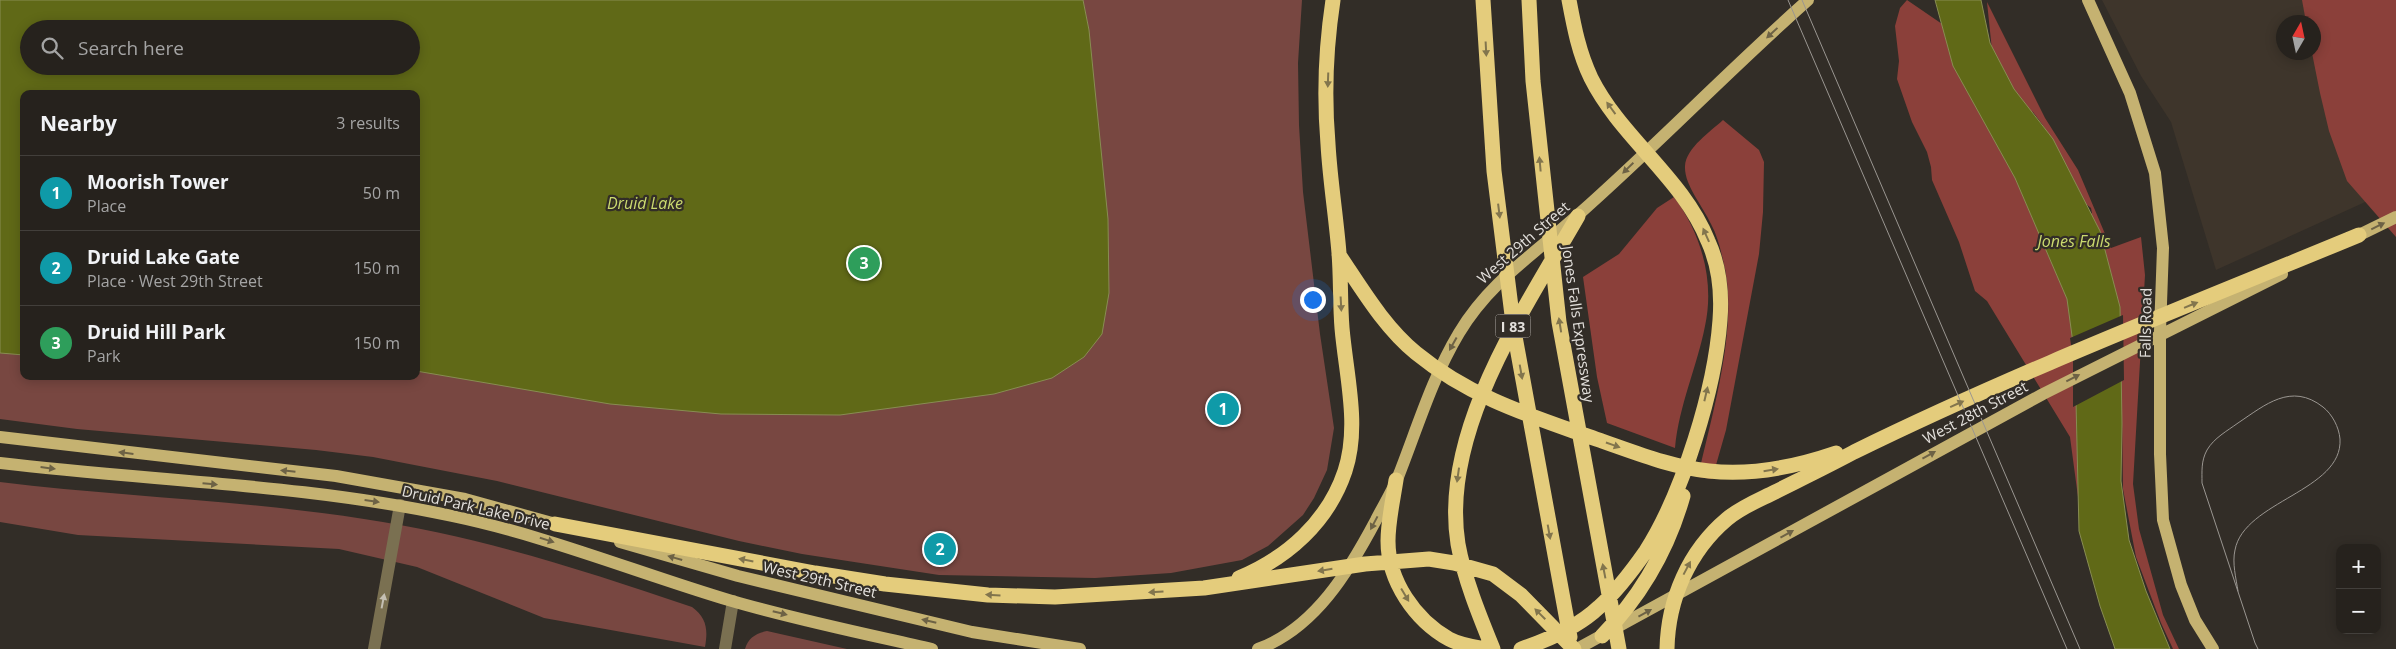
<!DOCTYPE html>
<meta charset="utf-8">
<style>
:root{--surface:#26221d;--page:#322f2a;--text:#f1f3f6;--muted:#a4a4a4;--line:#423f3b;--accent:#ea580c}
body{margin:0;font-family:"Open Sans",sans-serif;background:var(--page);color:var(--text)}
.controls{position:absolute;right:15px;bottom:15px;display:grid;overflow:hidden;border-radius:10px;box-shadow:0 2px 12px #0003}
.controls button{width:45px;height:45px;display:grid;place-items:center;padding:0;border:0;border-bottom:1px solid var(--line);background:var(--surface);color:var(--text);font:25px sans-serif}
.compass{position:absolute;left:2276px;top:15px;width:45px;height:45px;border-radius:50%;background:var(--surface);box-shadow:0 2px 12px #0003;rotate:9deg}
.you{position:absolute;left:1312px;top:299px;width:18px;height:18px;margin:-12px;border:4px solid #fff;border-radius:50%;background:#1a73e8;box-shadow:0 0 0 8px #1a73e833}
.badge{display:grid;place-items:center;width:32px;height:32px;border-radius:50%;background:var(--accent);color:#fff;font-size:16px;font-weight:700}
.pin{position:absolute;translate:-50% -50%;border:2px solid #fff;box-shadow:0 1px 5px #0006}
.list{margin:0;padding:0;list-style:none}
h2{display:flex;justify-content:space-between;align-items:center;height:65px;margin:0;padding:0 20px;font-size:21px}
h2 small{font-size:16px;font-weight:400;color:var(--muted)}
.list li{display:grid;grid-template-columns:32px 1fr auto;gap:15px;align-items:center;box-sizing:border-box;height:75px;padding:0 20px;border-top:1px solid var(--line)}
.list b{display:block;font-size:19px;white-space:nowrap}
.list p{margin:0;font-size:16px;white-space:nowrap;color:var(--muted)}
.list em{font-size:16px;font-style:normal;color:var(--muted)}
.icon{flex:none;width:28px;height:28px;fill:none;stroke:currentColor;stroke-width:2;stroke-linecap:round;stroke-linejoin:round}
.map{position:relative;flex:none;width:2396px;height:649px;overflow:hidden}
.search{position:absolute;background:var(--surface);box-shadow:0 2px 12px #0003;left:20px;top:20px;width:400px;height:55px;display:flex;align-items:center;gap:12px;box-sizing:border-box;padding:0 18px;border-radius:28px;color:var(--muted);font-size:19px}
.panel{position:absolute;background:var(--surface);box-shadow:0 2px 12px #0003;left:20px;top:90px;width:400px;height:290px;border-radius:10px}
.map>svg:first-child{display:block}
.built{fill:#3e352b;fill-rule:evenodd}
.green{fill:#784741;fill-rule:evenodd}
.forest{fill:#8b403a}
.water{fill:#606917;stroke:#888d52;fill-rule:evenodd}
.pier{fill:#322d27}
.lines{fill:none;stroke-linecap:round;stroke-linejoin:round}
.minor{stroke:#7a7051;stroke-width:12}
.major{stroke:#c5b271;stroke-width:12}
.highway{stroke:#e4cc7c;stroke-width:15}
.tram{stroke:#9a9691;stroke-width:1}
.oneway{fill:#6d6245}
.oneway2{fill:#82754d}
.oneway3{fill:#c4bfb3}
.labels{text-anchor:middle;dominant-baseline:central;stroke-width:4.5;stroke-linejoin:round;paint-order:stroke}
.shield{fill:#322d27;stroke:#afaba6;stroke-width:1}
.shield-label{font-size:14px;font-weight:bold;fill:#e4e1dd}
.street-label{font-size:15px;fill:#e4e1dd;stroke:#322d27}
.water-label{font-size:16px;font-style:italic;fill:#cbda6f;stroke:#322d27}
</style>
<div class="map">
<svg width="2396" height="649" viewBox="0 0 2396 649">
<rect width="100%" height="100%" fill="#322d27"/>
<!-- built -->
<path class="built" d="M2102 0H2396V188L2216 270 2171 122 2141 76ZM2284 22H2314V52H2284Z"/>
<!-- green -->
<path class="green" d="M0 0H1302L1298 63 1299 125 1303 192 1320 334 1334 428 1327 470 1314 498 1303 515 1268 546 1242 560 1171 573 1095 578 939 575 802 554 739 541 497 481 373 457 316 450 77 429 0 419ZM29 29H411V66H29ZM24 94H416V376H24Z
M0 482C121 497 244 500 364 519 479 536 583 570 692 607 707 618 708 630 705 647L544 618 417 567 339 549 78 535 0 522Z
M767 631 847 649H745C748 638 756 633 767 631Z"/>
<!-- forest -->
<path class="forest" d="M1907 0 1945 26 2074 250 2078 497 2070 437 1987 301 1975 291 1959 242 1932 180 1931 167 1927 152 1912 122 1897 79 1899 61 1895 26 1900 8Z
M2302 0H2396V237L2347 181 2329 131 2320 93 2312 53 2314 22H2306Z
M1987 2 2045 118 2078 170 2111 248 2141 237 2145 275 2133 484 2139 529 2163 615 2179 649H2173L2161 623 2136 557 2123 489 2122 418 2081 222 2092 213 2091 208 2086 204 2042 124 2033 112 2024 108 1993 60Z
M1723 120 1759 150 1764 162 1763 212 1759 254 1726 430 1712 479 1698 477C1712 413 1740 324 1723 260 1720 247 1717 235 1711 224 1703 206 1684 185 1685 166 1686 148 1711 131 1723 120Z
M1674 197C1701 233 1715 281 1705 326 1697 367 1679 405 1675 448L1607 423 1597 377 1583 277 1619 254 1657 208Z"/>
<!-- water -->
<path class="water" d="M0 0H1083L1089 30 1108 219 1109 293 1102 334 1084 357 1052 378 994 394 840 415 721 414 610 404 416 371V94H24V355L0 353ZM29 29H411V66H29Z
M1935 0H1981L1990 43 2014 89 2053 139 2100 231 2120 307 2122 424 2121 481 2129 540 2146 591 2170 649H2115L2113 643 2100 606 2079 531 2075 358 2067 299 2015 178 1953 66Z"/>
<!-- pier -->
<path class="pier" d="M2123 315 2124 380 2073 407V358L2070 338Z"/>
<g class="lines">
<!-- minor -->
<path class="minor" d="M374 649 400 505
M725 649 733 601"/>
<!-- major -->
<path class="major" d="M2088 0 2130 93 2155 173 2163 248 2160 331V454L2163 520 2181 585 2195 620 2213 649
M2351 239 2396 217
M0 437 336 476 465 499 563 526
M0 463C150 481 304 484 452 516 548 536 638 573 732 601 797 620 866 634 932 649
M620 542 738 576 972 632 1080 649
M1258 649C1315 628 1349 571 1376 520 1383 506 1392 492 1398 477 1417 429 1432 378 1459 333 1491 280 1535 254 1579 214 1657 145 1730 69 1808 0
M1577 649 2043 394 2282 274"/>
<!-- highway -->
<path class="highway" d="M1483 0 1494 171 1514 331 1570 637
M1529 0 1533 81 1559 322 1619 649
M1339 255C1362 289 1384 327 1416 353 1471 398 1531 416 1596 439 1634 452 1670 467 1709 471 1753 476 1795 467 1836 453
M1396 480C1393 500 1388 521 1388 541 1388 581 1415 620 1449 639 1460 645 1474 647 1486 649
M555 524 815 573 885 584 988 595 1055 597 1204 588 1365 564 1429 559 1454 563 1493 574 1521 595 1574 649
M1239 578C1287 558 1328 522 1345 471 1360 426 1346 375 1342 328 1340 303 1341 278 1339 253 1336 216 1330 180 1328 144 1324 97 1326 46 1333 0
M1602 636C1640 597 1668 549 1683 496
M1493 649C1480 617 1464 578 1458 544 1440 432 1524 310 1578 216
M1521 649C1548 640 1578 627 1599 607 1617 591 1632 571 1646 551 1683 493 1715 389 1720 320 1722 294 1719 265 1708 241 1683 178 1621 138 1591 78 1579 53 1574 27 1569 0
M1667 649C1668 599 1689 551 1727 519 1741 507 1759 500 1775 492 1801 479 1828 466 1854 452 2019 371 2190 305 2359 235"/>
<!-- tram -->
<path class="tram" d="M1788 0 2067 649
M1802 0 2080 649
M2238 591C2236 578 2232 563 2235 550 2244 501 2343 491 2340 439 2339 427 2332 414 2323 407 2291 382 2265 405 2238 423 2227 431 2214 438 2207 450 2201 461 2202 471 2202 483L2255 643 2258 649"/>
</g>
<!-- one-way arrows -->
<defs><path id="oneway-solid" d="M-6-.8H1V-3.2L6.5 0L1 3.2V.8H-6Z" transform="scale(1.25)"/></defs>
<g class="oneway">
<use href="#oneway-solid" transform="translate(1772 33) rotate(137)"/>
<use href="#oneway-solid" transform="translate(1628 168) rotate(136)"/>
<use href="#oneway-solid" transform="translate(2378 226) rotate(-26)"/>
<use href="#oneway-solid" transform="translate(1453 344) rotate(119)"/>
<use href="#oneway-solid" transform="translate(2073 378) rotate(-27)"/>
<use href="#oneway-solid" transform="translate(126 453) rotate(-173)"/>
<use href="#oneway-solid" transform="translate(1929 455) rotate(-29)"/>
<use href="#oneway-solid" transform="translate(48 468) rotate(7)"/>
<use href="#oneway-solid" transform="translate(288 471) rotate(-174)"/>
<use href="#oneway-solid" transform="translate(210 484) rotate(5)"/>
<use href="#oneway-solid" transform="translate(372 501) rotate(8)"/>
<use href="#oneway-solid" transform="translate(1374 523) rotate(118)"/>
<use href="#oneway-solid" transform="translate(1787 534) rotate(-29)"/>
<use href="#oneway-solid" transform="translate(547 540) rotate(17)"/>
<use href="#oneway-solid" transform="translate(675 558) rotate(-164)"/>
<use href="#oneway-solid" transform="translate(780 613) rotate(14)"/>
<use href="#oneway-solid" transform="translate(1645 613) rotate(-29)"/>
<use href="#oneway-solid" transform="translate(929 621) rotate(-167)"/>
</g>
<g class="oneway2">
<use href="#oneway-solid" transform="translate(1486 49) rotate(87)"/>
<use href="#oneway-solid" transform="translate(1328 80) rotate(92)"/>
<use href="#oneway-solid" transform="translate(1611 108) rotate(-126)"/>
<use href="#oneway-solid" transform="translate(1540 164) rotate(-95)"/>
<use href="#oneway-solid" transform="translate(1499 211) rotate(83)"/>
<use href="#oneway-solid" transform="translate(1706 235) rotate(-114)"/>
<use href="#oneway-solid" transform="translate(1341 304) rotate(87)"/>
<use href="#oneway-solid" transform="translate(2191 305) rotate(-22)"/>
<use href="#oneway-solid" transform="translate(1560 325) rotate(-99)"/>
<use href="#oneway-solid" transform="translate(1521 372) rotate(80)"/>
<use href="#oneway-solid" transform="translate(1706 394) rotate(-77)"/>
<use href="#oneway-solid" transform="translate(1957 404) rotate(-24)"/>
<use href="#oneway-solid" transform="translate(1613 445) rotate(19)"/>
<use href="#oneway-solid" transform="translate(1771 470) rotate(-9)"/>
<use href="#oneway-solid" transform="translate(1458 475) rotate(98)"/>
<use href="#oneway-solid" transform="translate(1549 532) rotate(80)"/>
<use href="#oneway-solid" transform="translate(746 560) rotate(-169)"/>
<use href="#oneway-solid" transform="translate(1687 568) rotate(-62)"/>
<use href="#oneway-solid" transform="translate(1325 570) rotate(171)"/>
<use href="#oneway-solid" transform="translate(1604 571) rotate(-101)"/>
<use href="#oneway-solid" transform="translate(1156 592) rotate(176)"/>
<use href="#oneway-solid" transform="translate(993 595) rotate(-177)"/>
<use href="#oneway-solid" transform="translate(1405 595) rotate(59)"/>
<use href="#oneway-solid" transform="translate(1540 614) rotate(-135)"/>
</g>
<use class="oneway3" href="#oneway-solid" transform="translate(383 601) rotate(-79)"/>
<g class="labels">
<!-- shield labels -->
<rect class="shield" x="1495.5" y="314.5" width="35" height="23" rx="4"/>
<g class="shield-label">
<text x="1513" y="326">I 83</text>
</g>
<!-- street labels -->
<g class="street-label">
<text transform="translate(1523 242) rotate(-41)">West 29th Street</text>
<text transform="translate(2145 323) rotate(-89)">Falls Road</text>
<text transform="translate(1579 324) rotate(82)">Jones Falls Expressway</text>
<text transform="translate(1975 412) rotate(-28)">West 28th Street</text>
<text transform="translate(476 507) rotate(13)">Druid Park Lake Drive</text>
<text transform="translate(820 579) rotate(13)">West 29th Street</text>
</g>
<!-- water labels -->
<g class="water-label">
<text x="645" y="203">Druid Lake</text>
<text x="2074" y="241">Jones Falls</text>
</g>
</g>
</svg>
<div class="controls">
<button>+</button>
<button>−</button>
</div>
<svg class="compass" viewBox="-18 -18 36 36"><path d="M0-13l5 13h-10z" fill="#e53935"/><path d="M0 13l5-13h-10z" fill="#a4a4a4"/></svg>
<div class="you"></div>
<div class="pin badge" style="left:1223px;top:409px;background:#0f9aa8">1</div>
<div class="pin badge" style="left:940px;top:549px;background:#0f9aa8">2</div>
<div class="pin badge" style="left:864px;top:263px;background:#2e9e5b">3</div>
<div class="search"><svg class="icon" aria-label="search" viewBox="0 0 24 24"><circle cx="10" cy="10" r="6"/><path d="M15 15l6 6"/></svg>Search here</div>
<section class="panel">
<h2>Nearby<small>3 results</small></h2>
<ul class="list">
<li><span class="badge" style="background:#0f9aa8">1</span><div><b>Moorish Tower</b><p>Place</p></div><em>50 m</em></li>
<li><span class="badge" style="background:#0f9aa8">2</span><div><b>Druid Lake Gate</b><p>Place · West 29th Street</p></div><em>150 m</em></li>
<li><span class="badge" style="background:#2e9e5b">3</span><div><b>Druid Hill Park</b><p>Park</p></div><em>150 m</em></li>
</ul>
</section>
</div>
